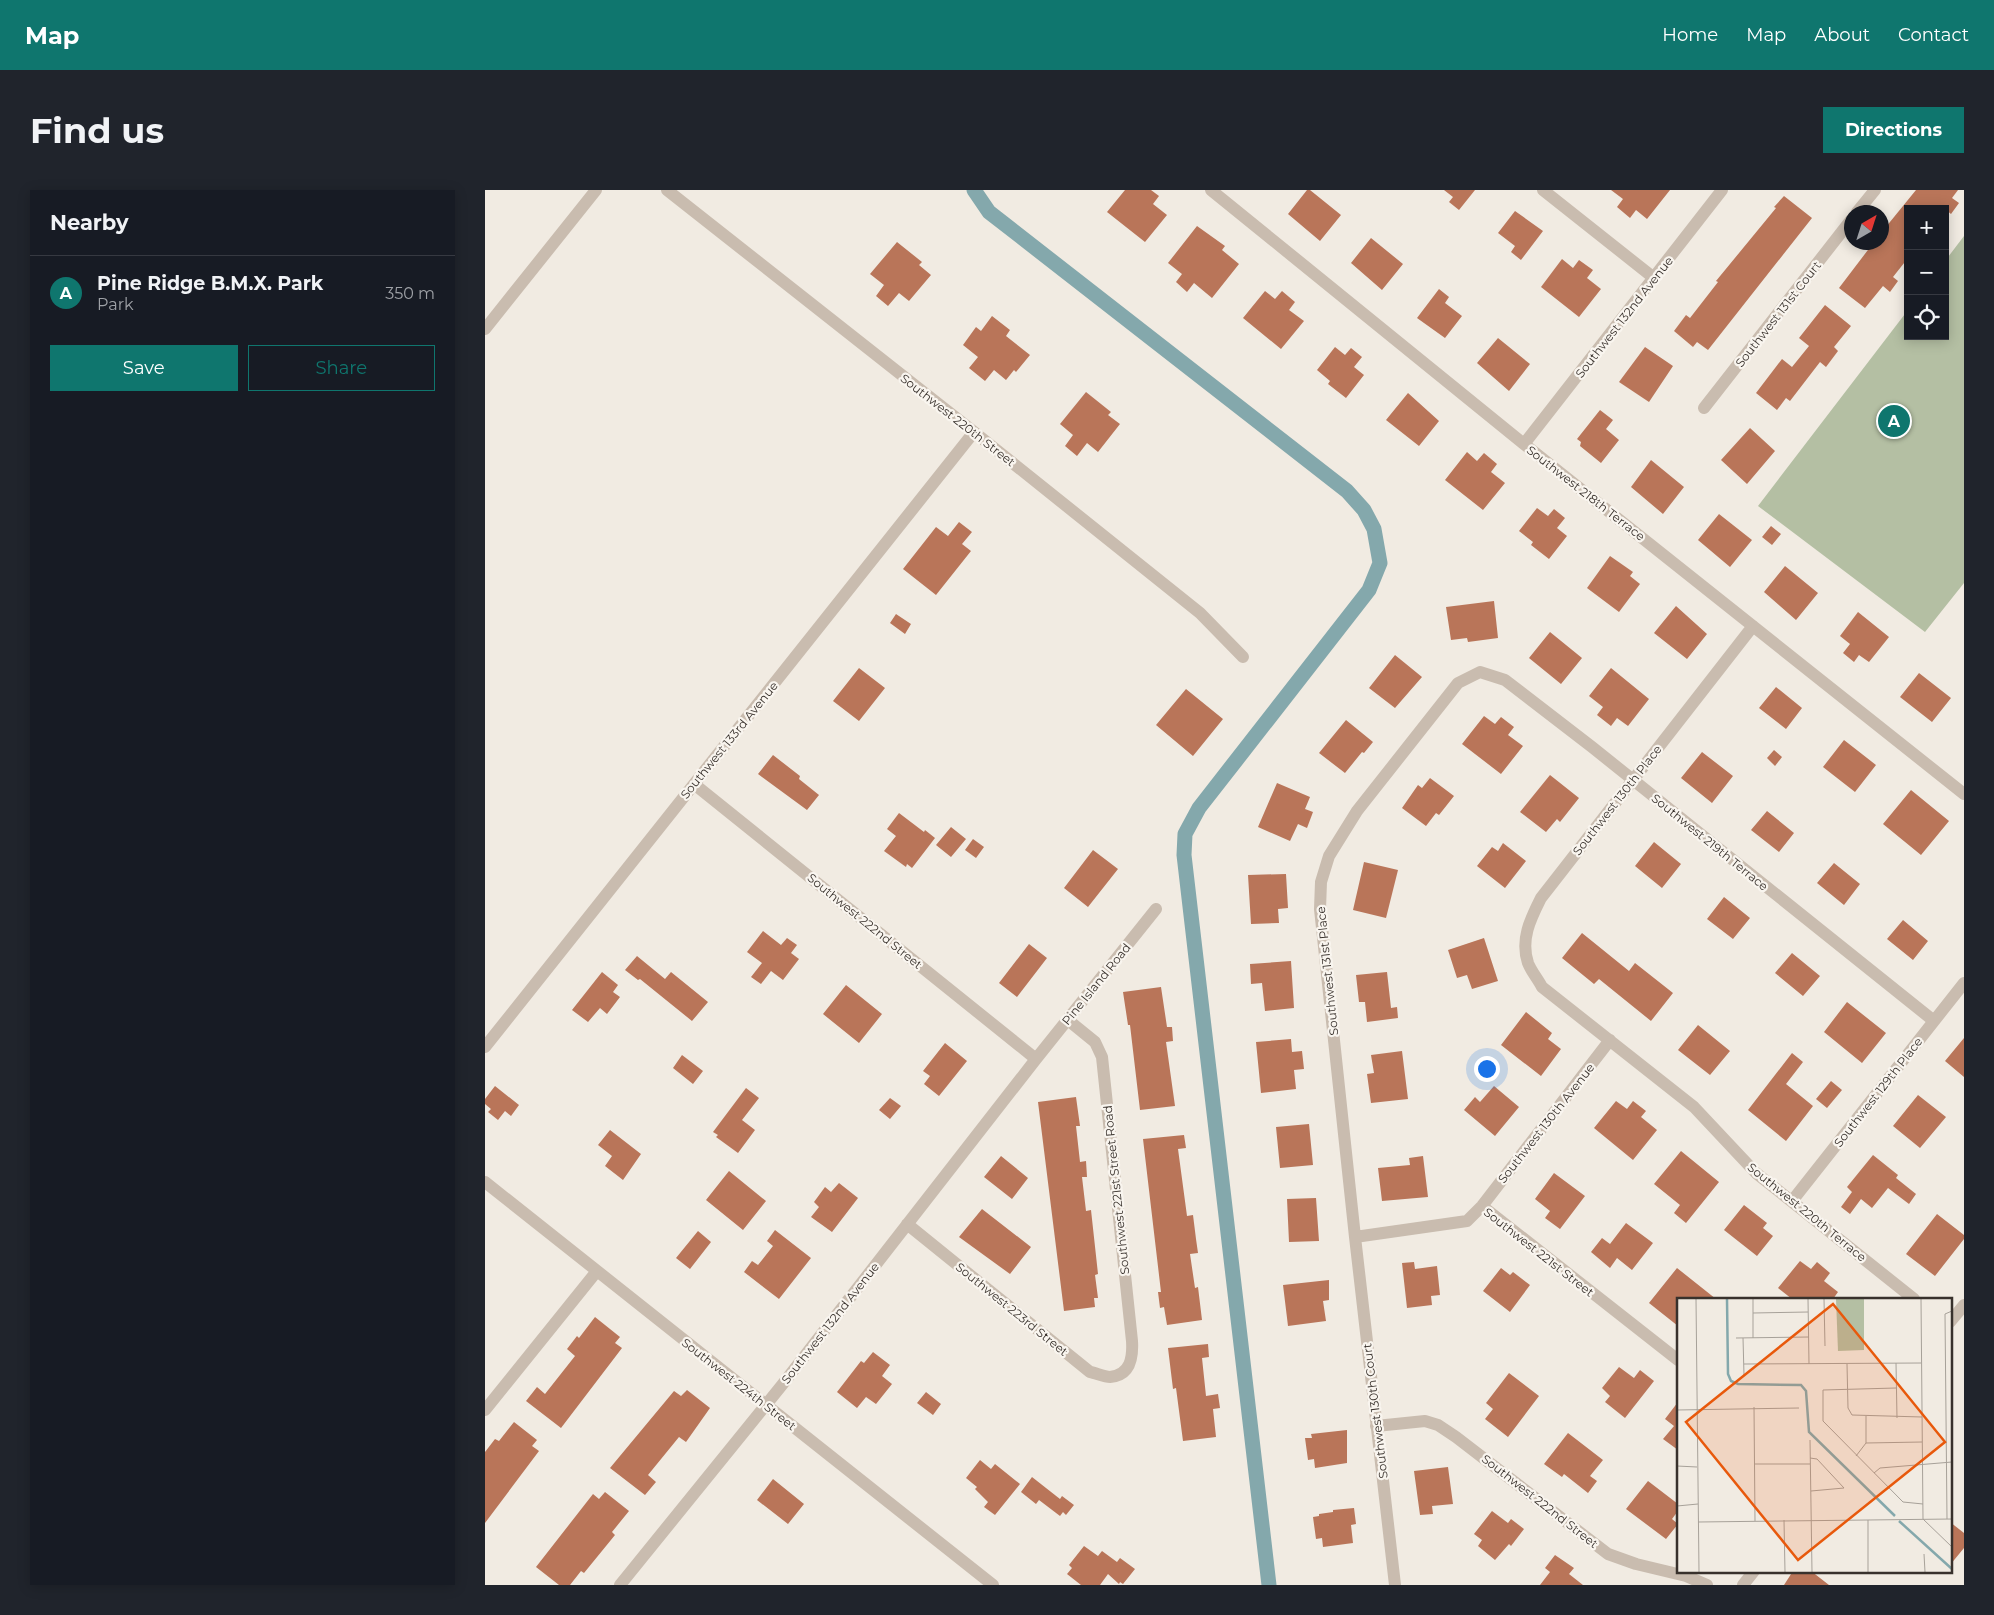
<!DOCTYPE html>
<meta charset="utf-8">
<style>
:root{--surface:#171b24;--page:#20242c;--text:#f1f3f6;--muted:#9ea1a6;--line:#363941;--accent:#0f766e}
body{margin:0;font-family:Montserrat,sans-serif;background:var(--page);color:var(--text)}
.controls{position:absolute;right:15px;top:15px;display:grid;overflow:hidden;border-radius:0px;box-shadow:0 2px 12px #0003}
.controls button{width:45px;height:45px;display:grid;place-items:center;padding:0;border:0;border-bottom:1px solid var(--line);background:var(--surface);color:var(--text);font:25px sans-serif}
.compass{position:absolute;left:1359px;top:15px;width:45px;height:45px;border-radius:50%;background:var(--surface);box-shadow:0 2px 12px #0003;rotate:39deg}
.you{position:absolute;left:1001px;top:878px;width:18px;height:18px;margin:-12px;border:4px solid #fff;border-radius:50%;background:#1a73e8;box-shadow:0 0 0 8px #1a73e833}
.badge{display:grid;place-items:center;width:32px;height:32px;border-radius:50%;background:var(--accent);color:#fff;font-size:16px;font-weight:700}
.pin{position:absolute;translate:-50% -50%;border:2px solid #fff;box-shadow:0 1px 5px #0006}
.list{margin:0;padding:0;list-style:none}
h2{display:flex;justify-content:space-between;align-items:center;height:65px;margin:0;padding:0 20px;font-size:21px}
h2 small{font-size:16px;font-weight:400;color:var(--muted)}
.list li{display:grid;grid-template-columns:32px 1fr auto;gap:15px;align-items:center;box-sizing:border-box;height:75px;padding:0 20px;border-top:1px solid var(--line)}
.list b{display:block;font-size:19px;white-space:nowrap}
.list p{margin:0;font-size:16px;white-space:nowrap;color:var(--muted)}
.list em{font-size:16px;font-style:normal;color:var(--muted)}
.actions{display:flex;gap:10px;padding:15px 20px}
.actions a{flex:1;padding:11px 0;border:1px solid var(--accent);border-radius:0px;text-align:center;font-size:18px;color:var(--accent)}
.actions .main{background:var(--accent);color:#fff}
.icon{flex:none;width:28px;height:28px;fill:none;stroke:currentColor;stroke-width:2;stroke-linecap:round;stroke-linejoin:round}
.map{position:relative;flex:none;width:1479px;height:1395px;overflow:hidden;border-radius:0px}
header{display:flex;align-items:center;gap:30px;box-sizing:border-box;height:70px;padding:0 25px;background:var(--accent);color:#fff}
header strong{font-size:24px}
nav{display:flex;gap:28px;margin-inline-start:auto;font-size:18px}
.intro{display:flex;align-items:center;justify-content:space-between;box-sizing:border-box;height:120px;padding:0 30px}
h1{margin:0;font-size:35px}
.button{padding:12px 22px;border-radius:0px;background:var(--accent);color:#fff;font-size:18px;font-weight:700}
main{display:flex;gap:30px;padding:0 30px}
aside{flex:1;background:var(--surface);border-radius:0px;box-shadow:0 2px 12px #0003}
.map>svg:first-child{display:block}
.park{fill:#b4bfa3}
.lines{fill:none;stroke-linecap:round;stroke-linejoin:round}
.canal{stroke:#84a8ac;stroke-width:15}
.building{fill:#b97559}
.minor{stroke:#c9bcaf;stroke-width:12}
.labels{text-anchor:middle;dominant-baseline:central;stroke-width:4.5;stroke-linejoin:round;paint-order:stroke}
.street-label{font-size:12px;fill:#38312c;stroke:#f9f5ef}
.inset-river{fill:none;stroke:#84a8ac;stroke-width:2.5}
.inset-road{fill:none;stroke:#a7a199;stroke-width:1}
.view{fill:#e8590c;fill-opacity:0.15;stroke:#e8590c;stroke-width:2.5}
.inset-edge{fill:none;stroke:#38312c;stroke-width:2.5}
</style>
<header>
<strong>Map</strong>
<nav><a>Home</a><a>Map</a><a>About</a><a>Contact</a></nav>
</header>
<div class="intro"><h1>Find us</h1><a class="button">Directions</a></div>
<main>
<aside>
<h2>Nearby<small></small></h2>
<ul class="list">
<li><span class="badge">A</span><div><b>Pine Ridge B.M.X. Park</b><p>Park</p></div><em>350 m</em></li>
</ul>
<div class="actions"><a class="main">Save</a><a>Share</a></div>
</aside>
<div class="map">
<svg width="1479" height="1395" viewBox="0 0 1479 1395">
<rect width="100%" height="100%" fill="#f1ebe2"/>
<!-- park -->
<path class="park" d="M1479 46V393L1440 442 1273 316 1423 120V146H1460V71Z"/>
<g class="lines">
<!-- canal -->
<path class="canal" d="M489 0 504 22 862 301 879 320 889 339 895 373 884 400 714 618 700 644 699 665 784 1395"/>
</g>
<!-- building -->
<path class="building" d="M640 0H666L674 6 668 14 682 25 660 52 622 22Z
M822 0H825L856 25 835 51 803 24Z
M959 0H990L974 20 964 12 968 7Z
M1126 0H1185L1162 29 1151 20 1145 28 1132 17 1138 9Z
M1431 0H1473L1467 8 1474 13 1466 24 1460 19H1423V68L1408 87 1413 91 1405 102 1398 96 1380 118 1354 98 1389 52H1396V43Z
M1299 6 1327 28 1223 160 1212 152 1208 157 1189 141 1201 125 1205 128 1233 92 1231 91 1291 18 1289 17Z
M1030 21 1058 41 1036 70 1026 62 1030 56 1013 43Z
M712 36 740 56 737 60 754 74 727 108 709 93 702 102 691 92 697 84 683 73Z
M886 48 918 74 897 100 866 73Z
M412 52 437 72 434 75 446 85 424 111 414 103 403 116 391 106 399 95 385 84Z
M1077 69 1088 78 1094 70 1108 80 1102 88 1116 99 1094 127 1056 97Z
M954 99 964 107 960 113 977 126 960 148 932 128Z
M780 101 790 109 797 101 810 112 804 120 819 131 796 159 758 128Z
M1340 115 1366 136 1349 157 1353 161 1341 177 1335 172 1305 211 1301 208 1292 220 1271 203 1297 169 1307 177 1324 156 1314 148Z
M507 126 525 140 521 146 545 165 531 182 529 180 521 190 509 180 500 191 484 178 493 167 478 155 491 137 496 141Z
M1013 148 1045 174 1024 201 992 173Z
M850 157 860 165 866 158 877 167 869 177 879 185 861 208 843 194 845 191 832 180Z
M1160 157 1188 176 1164 212 1134 192Z
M601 202 626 222 623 225 635 234 613 262 602 253 592 266 580 256 588 245 575 234Z
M923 203 954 231 934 256 901 230Z
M1115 220 1128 230 1121 239 1134 250 1116 273 1095 256 1096 252 1092 249Z
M1265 238 1290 261 1262 294 1236 270Z
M982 262 992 271 999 263 1012 274 1006 282 1020 293 998 320 960 290Z
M1166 270 1199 297 1178 324 1146 297Z
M1052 318 1063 326 1069 319 1080 328 1072 338 1082 346 1064 369 1046 355 1048 352 1034 341Z
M1234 324 1267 350 1245 377 1213 350Z
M474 332 487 342 477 354 486 361 451 405 418 379 451 337 463 346Z
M1286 336 1296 344 1287 355 1277 347Z
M1125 366 1148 382 1145 386 1155 394 1134 422 1102 398Z
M1300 376 1333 403 1311 430 1279 402Z
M1009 411 1013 448 983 452 982 448 966 450 961 417Z
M1191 416 1222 444 1202 469 1169 443Z
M1373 422 1404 447 1384 472 1374 465 1369 472 1358 463 1365 454 1355 446Z
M411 424 426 434 420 444 405 433Z
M1065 442 1097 468 1076 494 1044 468Z
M910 465 937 487 910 518 884 498Z
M374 478 400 498 374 531 348 511Z
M1126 478 1164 509 1143 536 1132 528 1126 536 1112 525 1118 517 1104 506Z
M1434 483 1466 508 1447 532 1415 507Z
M1291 497 1317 518 1301 539 1274 518Z
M701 499 738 529 708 566 671 535Z
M999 526 1010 534 1016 527 1029 537 1023 545 1038 556 1016 584 977 554Z
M861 530 888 552 879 563 877 562 860 583 834 563Z
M1359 550 1391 575 1370 602 1338 577Z
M1289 560 1297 567 1290 576 1282 568Z
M1217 562 1248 586 1227 613 1196 588Z
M288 565 315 586 314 589 334 605 322 620 273 584Z
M1065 585 1094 608 1075 632 1072 629 1061 642 1035 622Z
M945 588 969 606 954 625 951 623 941 636 917 618 933 595 937 598Z
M792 593 825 607 820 619 828 622 822 638 813 634 805 651 773 637Z
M1426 600 1464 631 1436 665 1398 634Z
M1282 621 1309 643 1294 662 1266 640Z
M414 623 439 642 440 640 450 648 427 678 422 674 421 677 399 661 411 646 402 639Z
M466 637 481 649 466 667 451 655Z
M488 649 499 657 491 668 480 660Z
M1169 652 1196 674 1177 698 1150 676Z
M1018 653 1041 671 1020 698 992 676 1007 657 1013 661Z
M608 660 633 679 603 717 579 698Z
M879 672 913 680 901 728 868 720Z
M1349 673 1375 694 1359 715 1332 693Z
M801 684 803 718 793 719 794 733 766 734 763 685Z
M1239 707 1265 728 1248 749 1222 729Z
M1418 730 1443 751 1428 770 1402 749Z
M278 741 296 755 302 748 312 755 306 763 314 769 298 790 286 781 276 794 266 787 277 773 262 762Z
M1097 743 1144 781 1150 773 1188 803 1166 831 1114 789 1109 794 1077 768Z
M999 748 1013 791 987 799 982 785 972 788 963 760Z
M544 754 562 768 532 807 514 793Z
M1307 763 1335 786 1318 806 1290 783Z
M152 766 180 789 186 782 223 812 207 831 155 789 153 790 140 780Z
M806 771 809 818 780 821 777 793 766 794 765 774Z
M117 782 133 795 128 802 135 807 122 824 115 818 103 832 87 820Z
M902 782 906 818 912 817 913 828 882 832 880 812H874L871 785Z
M361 795 397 824 374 853 338 824Z
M676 797 682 837H687L688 851 681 852 690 916 655 920 645 835H643L638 802Z
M1362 812 1401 843 1377 873 1339 842Z
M1041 822 1067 843 1063 849 1076 859 1056 886 1016 855Z
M1213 835 1245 861 1225 885 1193 860Z
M1479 848V887L1460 871Z
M806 849 807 862 817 861 819 879 809 880 811 899 776 903 771 852Z
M460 853 482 871 454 906 439 894 445 886 438 881Z
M917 861 923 909 886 913 882 884 889 883 886 865Z
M1307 863 1318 872 1301 894 1328 916 1301 951 1263 920Z
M197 865 218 881 208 894 188 878Z
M1346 891 1357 900 1342 918 1331 909Z
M10 896 34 915 26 926 20 921 13 930 3 922 6 919 0 914V909Z
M1009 896 1034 917 1010 946 979 920 990 907 995 912Z
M261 898 274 908 257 930 270 940 253 963 231 947 233 945 228 942Z
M1433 905 1461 927 1435 958 1408 936Z
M591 907 595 936H591L595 972 601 971 602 987H597L601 1021 606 1020 613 1084 610 1085 613 1108H609L610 1117 579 1121 553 912Z
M405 908 416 916 405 929 394 920Z
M1131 911 1142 919 1148 911 1161 921 1156 927 1172 940 1148 970 1109 938Z
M824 934 828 975 795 978 791 937Z
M125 940 156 964 138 990 120 976 127 966 113 955Z
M699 945 701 958 693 959 702 1026 708 1025 711 1049 713 1063 705 1064 710 1098 713 1097 717 1130 682 1135 679 1117 675 1118 673 1102H676L658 949Z
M1196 961 1234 992 1201 1033 1189 1023 1195 1015 1169 994Z
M1388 965 1413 985 1411 988 1431 1004 1424 1014 1403 998 1387 1018 1376 1009 1365 1024 1356 1017 1367 1002 1362 997Z
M516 966 543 988 527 1009 499 987Z
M938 966 943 1007 897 1011 893 978 925 975 924 968Z
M244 981 281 1011 258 1040 221 1010Z
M1069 983 1100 1006 1075 1039 1060 1028 1065 1021 1050 1009Z
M354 993 373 1008 347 1042 326 1027 334 1017 329 1012 340 997 346 1002Z
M831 1008 834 1051 804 1052 802 1009Z
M1259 1015 1282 1033 1278 1038 1288 1046 1272 1066 1239 1040Z
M497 1019 546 1057 525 1084 474 1047Z
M1452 1024 1479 1045V1049L1450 1086 1421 1064Z
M1141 1033 1168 1053 1147 1080 1132 1068 1125 1078 1106 1062 1117 1048 1125 1054Z
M290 1040 326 1068 294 1109 259 1082 267 1071 273 1075 288 1056 282 1051Z
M213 1041 226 1052 205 1079 191 1068Z
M1315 1071 1326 1079 1332 1072 1345 1083 1339 1091 1353 1102 1348 1109H1307L1293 1098Z
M929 1072 930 1079 952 1076 955 1105 946 1106 947 1115 922 1118 917 1073Z
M1016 1078 1025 1085 1028 1082 1045 1095 1025 1122 998 1101Z
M1192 1078 1231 1109H1193V1136L1164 1113Z
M844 1090V1110L838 1111 841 1131 803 1136 798 1095Z
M110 1127 135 1147 130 1153 137 1158 76 1238 41 1211 52 1197 60 1204 90 1166 82 1159 92 1146 94 1148Z
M723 1154 724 1167 717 1168 721 1206 733 1204 735 1218 728 1219 731 1247 698 1251 691 1198 688 1199 683 1158Z
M388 1162 405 1175 397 1186 407 1194 391 1214 381 1207 372 1218 352 1202 376 1171 379 1173Z
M1134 1177 1149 1188 1155 1180 1169 1191 1140 1228 1120 1212 1125 1206 1117 1198Z
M1024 1183 1054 1206 1023 1247 1000 1229 1008 1219 1001 1213Z
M202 1200 225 1218 201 1252 194 1247 163 1285 171 1292 160 1305 125 1278 189 1201 196 1206Z
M441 1202 456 1214 448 1225 432 1213Z
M1193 1212V1260L1178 1249 1189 1236 1180 1229Z
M29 1232 52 1250 47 1256 54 1261 0 1333V1262L10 1249 14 1251Z
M862 1240V1273L830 1278 829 1269 823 1270 820 1248H827L826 1244Z
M1083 1243 1118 1270 1105 1286 1112 1291 1103 1303 1079 1284 1077 1287 1059 1274Z
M495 1270 506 1279 510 1274 535 1294 510 1325 499 1317 503 1312 490 1299 492 1297 481 1288Z
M963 1277 968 1314 947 1316 948 1324 935 1325 929 1281Z
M547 1287 575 1309 577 1306 589 1315 581 1325 578 1322 575 1326 554 1310 551 1314 536 1302Z
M288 1289 319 1314 303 1334 272 1310Z
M1163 1291 1193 1314V1321L1187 1329 1193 1334 1181 1349 1141 1319Z
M120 1302 144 1321 127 1342 130 1345 99 1383 96 1381 85 1395H74L51 1377 108 1304 114 1309Z
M869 1318 871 1334 866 1335 868 1353 838 1357 837 1348 831 1349 828 1327 834 1326V1324L848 1322V1320Z
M1007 1321 1023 1333 1026 1329 1039 1339 1026 1356 1024 1354 1010 1370 993 1356 997 1350 989 1344Z
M1465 1332 1479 1343V1358L1465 1375Z
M599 1356 613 1366 617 1361 632 1372 635 1368 650 1379 638 1394 635 1392 634 1394 623 1384 615 1395H596L582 1384 587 1378 584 1375Z
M1070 1365 1089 1378 1084 1384 1098 1395H1055L1065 1382 1060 1378Z
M1308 1381H1326L1344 1395H1299Z"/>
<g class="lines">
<!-- minor -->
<path class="minor" d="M182 0 489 242 715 423 758 467
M726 0 1039 254 1479 604
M1058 0 1169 88
M1372 22 1390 0
M0 139 111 0
M1219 218 1366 30
M1039 254 1237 0
M1268 436 1056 708C1046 728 1035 749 1043 773 1046 781 1053 789 1057 797L1209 917 1271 983 1429 1109
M209 594 551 869
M0 857 489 242
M0 992 508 1395
M1307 1011 1479 793
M997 1016 1193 1170
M422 1034 605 1182C611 1183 619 1187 625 1187 646 1185 648 1167 647 1151L617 867 610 852 583 830
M870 1047 982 1031 997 1016 1125 850
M1465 1132 1479 1115
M0 1220 112 1081
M891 1236 940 1231 953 1235 971 1247 1123 1364 1151 1374 1201 1386 1222 1395
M135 1395 297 1195 551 869 671 719
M910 1395 870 1047 835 719 836 692 844 666 872 621 973 493 995 482 1020 490 1107 557 1449 831
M1258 1395 1269 1381"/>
</g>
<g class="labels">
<!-- street labels -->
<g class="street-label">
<text transform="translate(1293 124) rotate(-52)">Southwest 131st Court</text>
<text transform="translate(1139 127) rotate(-52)">Southwest 132nd Avenue</text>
<text transform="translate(473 230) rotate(38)">Southwest 220th Street</text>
<text transform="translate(1101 303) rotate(38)">Southwest 218th Terrace</text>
<text transform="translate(244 550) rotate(-51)">Southwest 133rd Avenue</text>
<text transform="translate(1132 610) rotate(-52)">Southwest 130th Place</text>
<text transform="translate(1225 652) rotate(39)">Southwest 219th Terrace</text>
<text transform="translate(380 731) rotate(39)">Southwest 222nd Street</text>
<text transform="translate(842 781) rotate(-96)">Southwest 131st Place</text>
<text transform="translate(611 794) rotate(-51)">Pine Island Road</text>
<text transform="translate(1393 902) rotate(-52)">Southwest 129th Place</text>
<text transform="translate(1061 933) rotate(-52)">Southwest 130th Avenue</text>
<text transform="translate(631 1000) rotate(-96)">Southwest 221st Street Road</text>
<text transform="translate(1322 1022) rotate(39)">Southwest 220th Terrace</text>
<text transform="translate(1054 1062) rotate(38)">Southwest 221st Street</text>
<text transform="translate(527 1119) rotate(39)">Southwest 223rd Street</text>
<text transform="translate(345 1133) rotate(-52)">Southwest 132nd Avenue</text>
<text transform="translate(254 1194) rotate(38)">Southwest 224th Street</text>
<text transform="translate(890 1221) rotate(-97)">Southwest 130th Court</text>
<text transform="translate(1055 1311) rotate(38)">Southwest 222nd Street</text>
</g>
</g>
<!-- overview -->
<g transform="translate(1192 1108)">
<rect width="275" height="275" fill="#f1ebe2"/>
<path d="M159 1H187V52L161 53Z" fill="#b4bfa3"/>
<path class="inset-river" d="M50 1 51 76 54 83 61 86 124 87 129 93 132 134 218 218M222 223 275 271"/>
<path class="inset-road" d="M19 1 22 274M76 1V40M131 1 132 66M147 1 148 48M244 1 246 221 275 249M76 15 131 14M59 40 132 39M66 40 67 77M219 65 220 120M67 66 244 65M170 66 171 110 175 117 245 119M219 90 146 92V123L226 204 246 206M77 109 78 223M0 112 122 110M189 118V145M133 142 135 274M189 145 245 144M179 158 189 145M133 160 140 161 167 190 134 193M78 166H133M0 168 20 169M197 175 203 170 275 164M0 208 21 206M270 221 268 16 275 13M107 222 108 274M191 222V274M21 224 275 221M247 256 248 274"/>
<path class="view" d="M156 6 268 144 121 262 9 124Z"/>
<rect width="275" height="275" class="inset-edge"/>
</g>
</svg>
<div class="controls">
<button>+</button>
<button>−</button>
<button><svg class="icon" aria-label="locate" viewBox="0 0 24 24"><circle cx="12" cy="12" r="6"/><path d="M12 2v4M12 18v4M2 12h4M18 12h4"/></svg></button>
</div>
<svg class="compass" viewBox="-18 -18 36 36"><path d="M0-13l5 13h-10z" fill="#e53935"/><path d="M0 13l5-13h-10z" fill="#9ea1a6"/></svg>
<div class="you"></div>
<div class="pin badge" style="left:1409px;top:231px">A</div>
</div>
</main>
